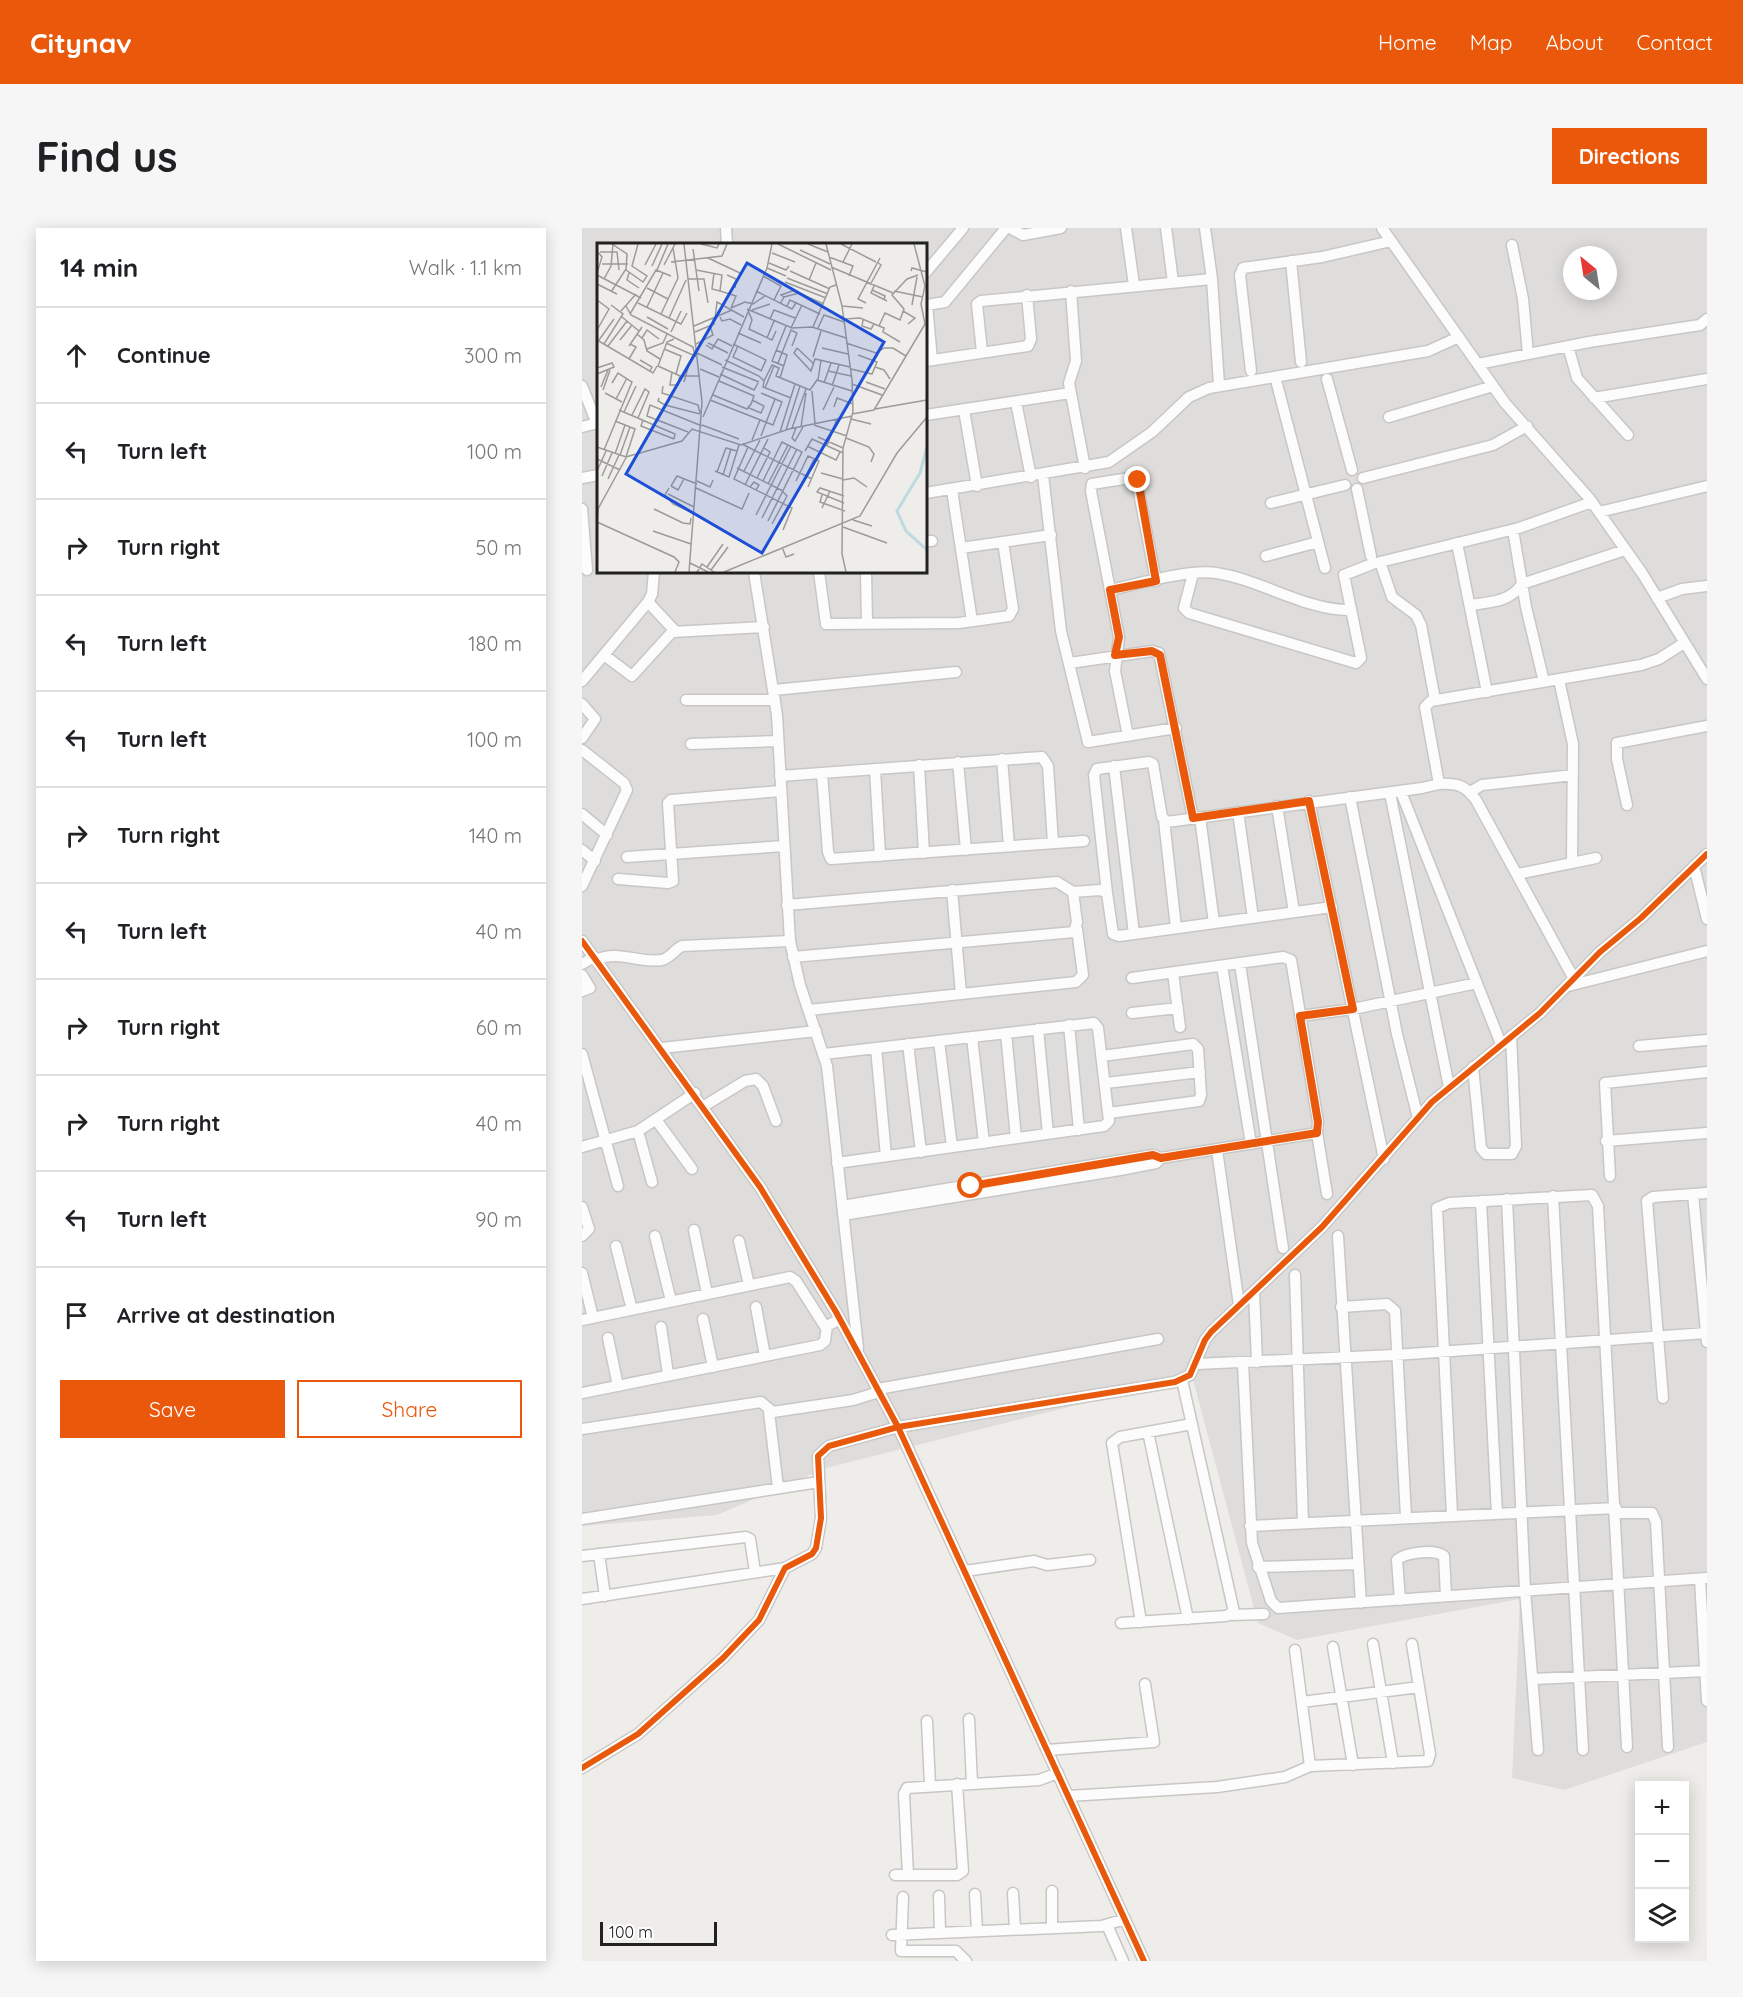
<!DOCTYPE html>
<meta charset="utf-8">
<style>
:root{--surface:#fff;--page:#f6f6f6;--text:#202124;--muted:#757577;--line:#e0e0e0;--accent:#ea580c}
body{margin:0;font-family:Quicksand,sans-serif;background:var(--page);color:var(--text)}
.controls{position:absolute;right:18px;bottom:18px;display:grid;overflow:hidden;border-radius:0px;box-shadow:0 3px 15px #0003}
.controls button{width:54px;height:54px;display:grid;place-items:center;padding:0;border:0;border-bottom:2px solid var(--line);background:var(--surface);color:var(--text);font:30px sans-serif}
.compass{position:absolute;left:981px;top:18px;width:54px;height:54px;border-radius:50%;background:var(--surface);box-shadow:0 3px 15px #0003;rotate:330deg}
.scale{position:absolute;left:18px;bottom:15px;width:117px;box-sizing:border-box;padding-left:6px;border:3px solid #212121;border-top:0;font-size:16px;line-height:21px;white-space:nowrap;color:#212121;-webkit-text-stroke:4px #fff;paint-order:stroke}
.stop{position:absolute;width:18px;height:18px;margin:-14px;border:4px solid #ea580c;border-radius:50%;background:#fff}
.stop.end{background:#ea580c;border-color:#fff;box-shadow:0 2px 6px #0008}
.list{margin:0;padding:0;list-style:none}
h2{display:flex;justify-content:space-between;align-items:center;height:78px;margin:0;padding:0 24px;font-size:26px}
h2 small{font-size:20px;font-weight:400;color:var(--muted)}
.list li{display:grid;grid-template-columns:39px 1fr auto;gap:18px;align-items:center;box-sizing:border-box;height:96px;padding:0 24px;border-top:2px solid var(--line)}
.list b{display:block;font-size:22px;white-space:nowrap}
.list em{font-size:20px;font-style:normal;color:var(--muted)}
.actions{display:flex;gap:12px;padding:18px 24px}
.actions a{flex:1;padding:14px 0;border:2px solid var(--accent);border-radius:0px;text-align:center;font-size:21px;color:var(--accent)}
.actions .main{background:var(--accent);color:#fff}
.icon{flex:none;width:33px;height:33px;fill:none;stroke:currentColor;stroke-width:2;stroke-linecap:round;stroke-linejoin:round}
.map{position:relative;flex:none;width:1125px;height:1733px;overflow:hidden;border-radius:0px}
header{display:flex;align-items:center;gap:36px;box-sizing:border-box;height:84px;padding:0 30px;background:var(--accent);color:#fff}
header strong{font-size:28px}
nav{display:flex;gap:33px;margin-inline-start:auto;font-size:21px}
.intro{display:flex;align-items:center;justify-content:space-between;box-sizing:border-box;height:144px;padding:0 36px}
h1{margin:0;font-size:42px}
.button{padding:15px 27px;border-radius:0px;background:var(--accent);color:#fff;font-size:21px;font-weight:700}
main{display:flex;gap:36px;padding:0 36px}
aside{flex:1;background:var(--surface);border-radius:0px;box-shadow:0 3px 15px #0003}
.map>svg:first-child{display:block}
.residential{fill:#dedddb;fill-rule:evenodd}
.lines{fill:none;stroke-linecap:round;stroke-linejoin:round}
.minor-casing{stroke:#c8c7c5;stroke-width:13}
.minor{stroke:#fdfcfc;stroke-width:10}
.cycleway-casing{stroke:#fff;stroke-width:10}
.cycleway{stroke:#e8590c;stroke-width:6}
.route{stroke:#ea580c;stroke-width:8}
.inset-river{fill:none;stroke:#bdd9e2;stroke-width:3}
.inset-road{fill:none;stroke:#9d9b99;stroke-width:1.5}
.view{fill:#1d4ed8;fill-opacity:0.15;stroke:#1d4ed8;stroke-width:3}
.inset-edge{fill:none;stroke:#212121;stroke-width:3}
</style>
<header>
<strong>Citynav</strong>
<nav><a>Home</a><a>Map</a><a>About</a><a>Contact</a></nav>
</header>
<div class="intro"><h1>Find us</h1><a class="button">Directions</a></div>
<main>
<aside>
<h2>14 min<small>Walk · 1.1 km</small></h2>
<ul class="list">
<li><svg class="icon" aria-label="ahead" viewBox="0 0 24 24"><path d="M12 20V5M6 11l6-6 6 6"/></svg><div><b>Continue</b></div><em>300 m</em></li>
<li><svg class="icon" aria-label="left" viewBox="0 0 24 24"><path d="M17 20v-9H6M10 6l-5 5 5 5"/></svg><div><b>Turn left</b></div><em>100 m</em></li>
<li><svg class="icon" aria-label="right" viewBox="0 0 24 24"><path d="M7 20v-9h11M14 6l5 5-5 5"/></svg><div><b>Turn right</b></div><em>50 m</em></li>
<li><svg class="icon" aria-label="left" viewBox="0 0 24 24"><path d="M17 20v-9H6M10 6l-5 5 5 5"/></svg><div><b>Turn left</b></div><em>180 m</em></li>
<li><svg class="icon" aria-label="left" viewBox="0 0 24 24"><path d="M17 20v-9H6M10 6l-5 5 5 5"/></svg><div><b>Turn left</b></div><em>100 m</em></li>
<li><svg class="icon" aria-label="right" viewBox="0 0 24 24"><path d="M7 20v-9h11M14 6l5 5-5 5"/></svg><div><b>Turn right</b></div><em>140 m</em></li>
<li><svg class="icon" aria-label="left" viewBox="0 0 24 24"><path d="M17 20v-9H6M10 6l-5 5 5 5"/></svg><div><b>Turn left</b></div><em>40 m</em></li>
<li><svg class="icon" aria-label="right" viewBox="0 0 24 24"><path d="M7 20v-9h11M14 6l5 5-5 5"/></svg><div><b>Turn right</b></div><em>60 m</em></li>
<li><svg class="icon" aria-label="right" viewBox="0 0 24 24"><path d="M7 20v-9h11M14 6l5 5-5 5"/></svg><div><b>Turn right</b></div><em>40 m</em></li>
<li><svg class="icon" aria-label="left" viewBox="0 0 24 24"><path d="M17 20v-9H6M10 6l-5 5 5 5"/></svg><div><b>Turn left</b></div><em>90 m</em></li>
<li><svg class="icon" aria-label="arrive" viewBox="0 0 24 24"><path d="M6 21V4h12l-3 4 3 4H6"/></svg><div><b>Arrive at destination</b></div></li>
</ul>
<div class="actions"><a class="main">Save</a><a>Share</a></div>
</aside>
<div class="map">
<svg width="1125" height="1733" viewBox="0 0 1125 1733">
<rect width="100%" height="100%" fill="#efede9"/>
<!-- residential -->
<path class="residential" d="M0 0H1125V1514L982 1562 930 1550 938 1371 715 1412 676 1395 610 1148 244 1240 135 1287 0 1298ZM16 16H344V344H16ZM990 27H1026V63H990Z"/>
<g class="lines">
<defs>
<path id="minor" d="M144 0 145 16
M428 0 441 7 479 0
M544 0 552 57
M584 0 591 54
M623 0 630 51 637 157
M800 0 923 175 1007 270 1060 345 1125 451
M930 17 941 71 946 126
M709 33 719 134
M344 44 381 0
M489 63 494 133 487 155 503 240
M986 118 995 150 1046 207
M400 124 395 76 399 73 630 51
M350 132 345 77 363 74 424 0
M344 133 446 118 449 111 445 67
M896 136 1007 114 1118 97 1125 91
M669 143 658 47 661 40 740 29 809 13
M745 151 770 242
M695 156 743 340
M0 158 15 196
M1012 170 1125 151
M434 174 449 249
M382 182 395 258
M344 187 488 165
M807 189 911 158
M0 199 16 195
M461 247 479 403 506 514 594 500
M0 250 16 247
M781 250 911 217 945 198
M775 261 789 328
M370 262 390 393
M344 265 527 234 570 204 607 169 627 160 846 123 877 109
M689 275 763 257
M0 281 5 342
M1017 284 1125 258
M931 302 944 379 962 454
M344 313H350
M875 315 905 464
M379 320 469 307
M684 328 736 314
M798 334 810 369 834 387 839 397 853 472
M172 344 195 487 208 713 218 757 245 838 276 1120
M237 344 244 396 377 395 427 388 431 381 421 314
M284 344 285 395
M611 346 602 380 607 385 774 435 779 430 762 347 790 336 937 300 1010 274
M528 362C556 356 607 341 634 345 677 351 725 383 768 382
M1075 370 1100 361 1125 358
M66 374 94 404
M888 377C909 374 928 374 940 356L1043 322
M22 427 50 448 90 404 182 399
M488 435 570 423 577 425 611 590
M977 452 991 516 990 635
M0 453 66 374 70 366 72 344
M192 462 374 444
M104 472H193
M0 476 13 491 0 510
M546 508 533 443 537 409 509 263 510 256 554 249 574 353
M109 516 196 513
M0 522 42 555 45 562 0 658
M420 531 427 618
M376 534 384 622
M337 537 342 625
M532 538 552 706
M293 541 298 628
M240 545 246 624 249 631 502 613
M198 548 460 529 466 538 471 615
M857 556C875 555 883 557 894 572L992 751
M819 564 919 816
M888 564 900 557 991 547
M808 565 867 859
M768 569 815 806 836 890
M727 573 802 931
M1045 577 1035 531V515L1125 498
M695 578 712 684
M656 584 671 690
M0 586 25 607
M618 589 632 695
M582 592 594 700
M0 622 13 633
M45 629 202 618
M1112 638 1125 691
M936 646 1014 630
M36 651 86 655 91 653 86 575 89 572 199 563
M370 662 379 766
M525 665 512 547 515 541 567 534 571 536 580 589 585 594 840 560 857 556 843 479 849 473 1059 437 1077 431 1102 415
M205 677 475 654 491 664 518 662 525 665 531 706 537 708 750 679
M0 713 178 959 254 1084 316 1199 562 1733
M211 729 492 704 495 694 491 664
M14 732C36 721 58 736 80 732 88 730 92 722 100 718L208 713
M0 736 12 729
M658 736 701 1020
M640 738 669 916
M591 745 598 799
M0 747 8 760 0 763
M986 758 1125 723
M227 782 494 754 501 747 495 701
M550 785 596 780
M718 788 771 781 895 755
M487 797 497 902
M456 801 466 906
M424 805 434 910
M390 809 402 915
M357 813 370 919
M326 816 339 924
M1057 818 1125 812
M80 820 234 803
M294 820 304 928
M0 826 36 958
M242 826 512 795 516 800 527 893 522 898 255 935
M520 828 611 816 616 821 619 867 617 873 527 885
M891 839 899 920 904 926H930L934 918 929 808
M524 855 618 844
M122 878 163 853 174 851 181 858 194 893
M75 893 110 941
M56 903 70 954
M735 905 745 966
M1024 913 1125 905
M0 919 56 903 113 865
M635 922 657 1077
M1028 948 1023 855 1125 844
M1111 966 1125 1114
M971 968 1001 1522
M925 971 943 1362 956 1522
M899 973 915 1286
M260 978 571 927 579 930 735 905 736 894 709 732 701 729 550 750
M0 979 7 1001 0 1008
M261 987 538 942 574 935 579 930
M112 1002 125 1066
M73 1008 89 1073
M756 1008 779 1375
M157 1013 167 1057
M34 1018 50 1082
M0 1045 11 1090
M713 1047 721 1295
M672 1064 675 1134
M174 1079 183 1128
M759 1079 805 1076 813 1083 824 1289
M121 1091 131 1139
M0 1092 208 1049 214 1053 244 1100
M79 1099 86 1146
M26 1110 36 1158
M661 1135 670 1315 689 1373 696 1380 1125 1350
M614 1136 813 1127 1125 1105
M296 1161 576 1111
M0 1165 238 1117 243 1113 245 1098 258 1091
M1081 1170 1065 973 1071 969 1125 965
M187 1184 196 1260
M0 1201 179 1174 191 1184 271 1172 297 1164
M566 1204 606 1391
M1034 1285H1070L1074 1294 1086 1519
M870 1287 855 980 867 975 1010 967 1016 978 1045 1519
M0 1291 237 1254
M668 1298 1034 1280
M17 1326 23 1368
M0 1328 164 1309 168 1311 173 1344
M676 1339 776 1336
M383 1343 452 1333 465 1337 508 1332
M1118 1351 1125 1473
M0 1371 203 1340
M818 1372 815 1332C824 1324 853 1321 862 1328L864 1368
M650 1387 682 1386
M559 1394 530 1215 538 1209 610 1196
M539 1395 644 1388 652 1384 600 1152
M791 1416 811 1535
M751 1419 771 1537
M713 1422 728 1538
M951 1451 1125 1443
M720 1474 837 1459
M387 1491 390 1555
M345 1493 348 1557
M465 1522 572 1514 563 1456
M0 1540 56 1506 141 1430 177 1392 203 1340 230 1326 234 1320 239 1290 236 1228 247 1218 316 1199 593 1154 608 1147 623 1112 629 1104 740 999 850 874 958 785 1018 724 1059 690 1125 626
M486 1568 635 1559 703 1549 728 1538 846 1533 848 1526 830 1416
M313 1647H375L381 1643 375 1556
M326 1647 322 1566 325 1560 457 1552 476 1545
M470 1663V1700
M431 1665 433 1701
M393 1666 395 1703
M357 1668 358 1705
M321 1669 319 1723H374L384 1733
M525 1697 541 1733
M310 1707 520 1698 543 1691"/>
</defs>
<!-- minor casing -->
<use href="#minor" class="minor-casing"/>
<!-- minor -->
<use href="#minor" class="minor"/>
<defs>
<path id="cycleway" d="M0 713 178 959 254 1084 316 1199 562 1733
M0 1540 56 1506 141 1430 177 1392 203 1340 230 1326 234 1320 239 1290 236 1228 247 1218 316 1199 593 1154 608 1147 623 1112 629 1104 740 999 850 874 958 785 1018 724 1059 690 1125 626"/>
</defs>
<!-- cycleway casing -->
<use href="#cycleway" class="cycleway-casing"/>
<!-- cycleway -->
<use href="#cycleway" class="cycleway"/>
</g>
<g class="lines">
<!-- route -->
<path class="route" d="M389 958 571 927 579 930 735 905 736 894 718 788 771 781 727 573 611 590 578 427 570 423 533 427 537 409 528 362 574 353 556 252"/>
</g>
<!-- overview -->
<g transform="translate(15 15)">
<rect width="330" height="330" fill="#efede9"/>
<path class="inset-river" d="M330 204 323 230 300 268 309 288 330 307"/>
<path class="inset-road" d="M87 1 105 159 92 329M104 1 120 5 122 1M181 1 234 27M211 1 231 9M229 1 245 63 255 137 256 169 246 205 245 311 249 329M244 1 279 19M96 6 102 48M203 7 233 21M0 8 5 14 0 30M3 9H20L22 27M175 10 198 19M232 14 256 23 252 33M111 15 143 30M74 19 125 13 130 1M246 19 255 1M172 20 189 27 192 23M5 21H31M48 22 59 1M67 22 78 1M55 23 65 1M234 24 296 50M170 25 189 33M29 27 46 39 50 33 35 23 41 1M60 27 71 1M99 27 125 32 123 48 139 53 134 65M193 28 233 46M314 28 315 25 330 29M32 30 30 37 42 45M117 30 115 46 123 48M0 32 44 55M130 32 139 36 138 45M166 33 184 43 177 57M190 35 231 51M7 36 14 23 16 1M91 36H107L111 60M212 37 219 20M188 39 229 55M0 41 20 51M273 42 284 22 280 19M277 43 274 50 290 58M50 45 71 56M275 47 288 53 287 57M159 48 195 66 199 60M297 48 326 54M14 49 29 26 30 11 15 1M187 54 184 52 198 47M0 57 12 66 0 87M41 60 84 81 90 70M269 60 261 56 283 15M183 61 187 54 202 50 227 61M315 62 320 34M29 63 34 72 96 104 98 113 69 100M190 63 193 57 223 71M245 63 266 65M50 64 66 30M134 65 148 59 156 61 168 53M150 66 195 85 215 84 249 95M151 67 155 77 152 86 175 97 179 88M155 67 173 61M24 68 39 51M306 68 318 75 311 81M33 71 59 27 74 33M64 71 81 35 76 5M25 74 42 88M50 74 71 86M123 74 125 78 133 76 144 82M72 75 89 37M118 76 120 59 147 74M173 76 177 67 198 75M247 76 263 75 287 85 286 89 303 99M266 77 265 83 274 86 277 81M97 83 135 67M282 83 288 70 303 77 307 66 295 52 310 36 321 32M216 84 233 44 239 42M194 85 205 62M221 85 227 72 247 79M74 89 84 68M98 89 117 81 116 76M141 90 164 100M40 91 47 97 50 108 63 116M45 95 50 87 62 96M170 95 177 78M77 96 70 99 61 123 83 133H103M0 97 56 130 60 123M2 97 17 76M23 97 35 82M111 100 131 110M249 100 279 110 287 105H296L309 113M7 101 26 71 14 62M99 101 116 92 113 83M136 101 169 117 164 128M109 102 115 106 121 96 135 103M11 103 30 78M32 103 45 84M141 103 136 114 165 128M200 105 197 110 214 128 218 116 253 124M200 105 217 121M225 105 251 111M50 106 66 100 70 91M67 106 84 113 79 131M179 107 190 112 183 135M100 110 125 122M216 114 224 88M32 116 39 104 33 101M43 117 55 124 53 128M128 117 162 133 167 138 166 144 194 155M181 120 194 87 200 90 195 103M187 123 175 118 189 83M125 124 162 139M278 124 287 127 293 136M0 125 15 120 17 124 0 131M103 126 122 134M254 126 275 131 280 119 261 112M231 128 254 133M75 129 73 142H81L83 132M123 131 157 147 161 140M221 137 224 117M167 138 175 122 182 125 179 133 213 147 220 137 255 148M87 139 92 121M269 139 288 146M227 140 234 120M255 141 285 152M66 143 65 150 101 162 103 170M235 143 242 122M4 144 11 127M168 145 177 123M6 147 13 127M215 148 218 181M8 150 25 159M116 152 150 166 154 161 157 153 122 138M62 155 61 158 68 162 103 171M19 156 30 135M113 157 176 182 185 159 164 150M237 164 240 155 256 161M152 165 164 170 167 163 155 157M278 166 330 157M22 167 78 191 77 196M226 167 237 144M27 169 39 143M255 171 277 167 328 81 324 61 328 43 317 1M35 172 48 146 52 149 41 175M106 174 170 25 175 1M254 176 274 181M46 177 44 183 77 196M18 178 38 186 29 214M105 182 142 196M217 182 250 193M204 184 209 150M195 185 209 146M199 185 195 195 198 198 206 184M189 187 203 143M91 189 50 173 53 162 105 183M183 189 198 141M164 193 178 156M221 194 246 205M249 195 272 204 277 211 274 219M155 197 163 177M145 201 215 236M210 203 239 217 243 209M230 203 240 176M0 204 29 214 85 198 95 186 144 202 192 186 255 173M151 204 137 236 195 265 186 287M7 207 35 139 21 130 15 140M208 208 215 196 246 210M18 211 28 182M23 212 33 184M0 216 23 227M140 225 186 248M0 228 9 208M118 228 132 234 142 202M147 228 163 197M120 229 129 205 140 208M224 230 246 236M126 232 134 206M5 233 15 210M160 235 173 209 167 205M11 236 22 212M246 237 257 235 270 244M100 238 113 244 116 237M166 238 185 199 205 209 171 278M199 238 211 213 222 218 211 244M171 241 191 202M205 241 217 216M148 242 171 196M74 243 80 233 100 241M74 243 81 247 87 236M153 244 157 239 162 242 159 247M72 245 68 252 76 261 94 269M99 245 145 266 152 250M71 251 97 264M225 252 223 259 248 268M247 253 223 245 220 249 247 260M225 265 233 248M57 266 86 280 93 281 94 275M159 272 194 203M165 275 200 206M256 277 275 283M0 279 77 314 82 319 78 329M0 280 1 266 30 213M175 281 190 253 186 249M180 284 191 263M246 284 290 300M56 288 94 301M185 304 189 314 197 311M93 320 111 329M110 324 126 301M114 327 131 304M100 329 105 321 117 329M127 329 263 273 300 210 330 174"/>
<path class="view" d="M150 20 287 99 165 310 29 231Z"/>
<rect width="330" height="330" class="inset-edge"/>
</g>
</svg>
<div class="controls">
<button>+</button>
<button>−</button>
<button><svg class="icon" aria-label="layers" viewBox="0 0 24 24"><path d="M12 4l9 5-9 5-9-5zM3 14l9 5 9-5"/></svg></button>
</div>
<svg class="compass" viewBox="-18 -18 36 36"><path d="M0-13l5 13h-10z" fill="#e53935"/><path d="M0 13l5-13h-10z" fill="#757577"/></svg>
<div class="scale">100 m</div>
<div class="stop" style="left:389px;top:958px"></div>
<div class="stop end" style="left:556px;top:252px"></div>
</div>
</main>
